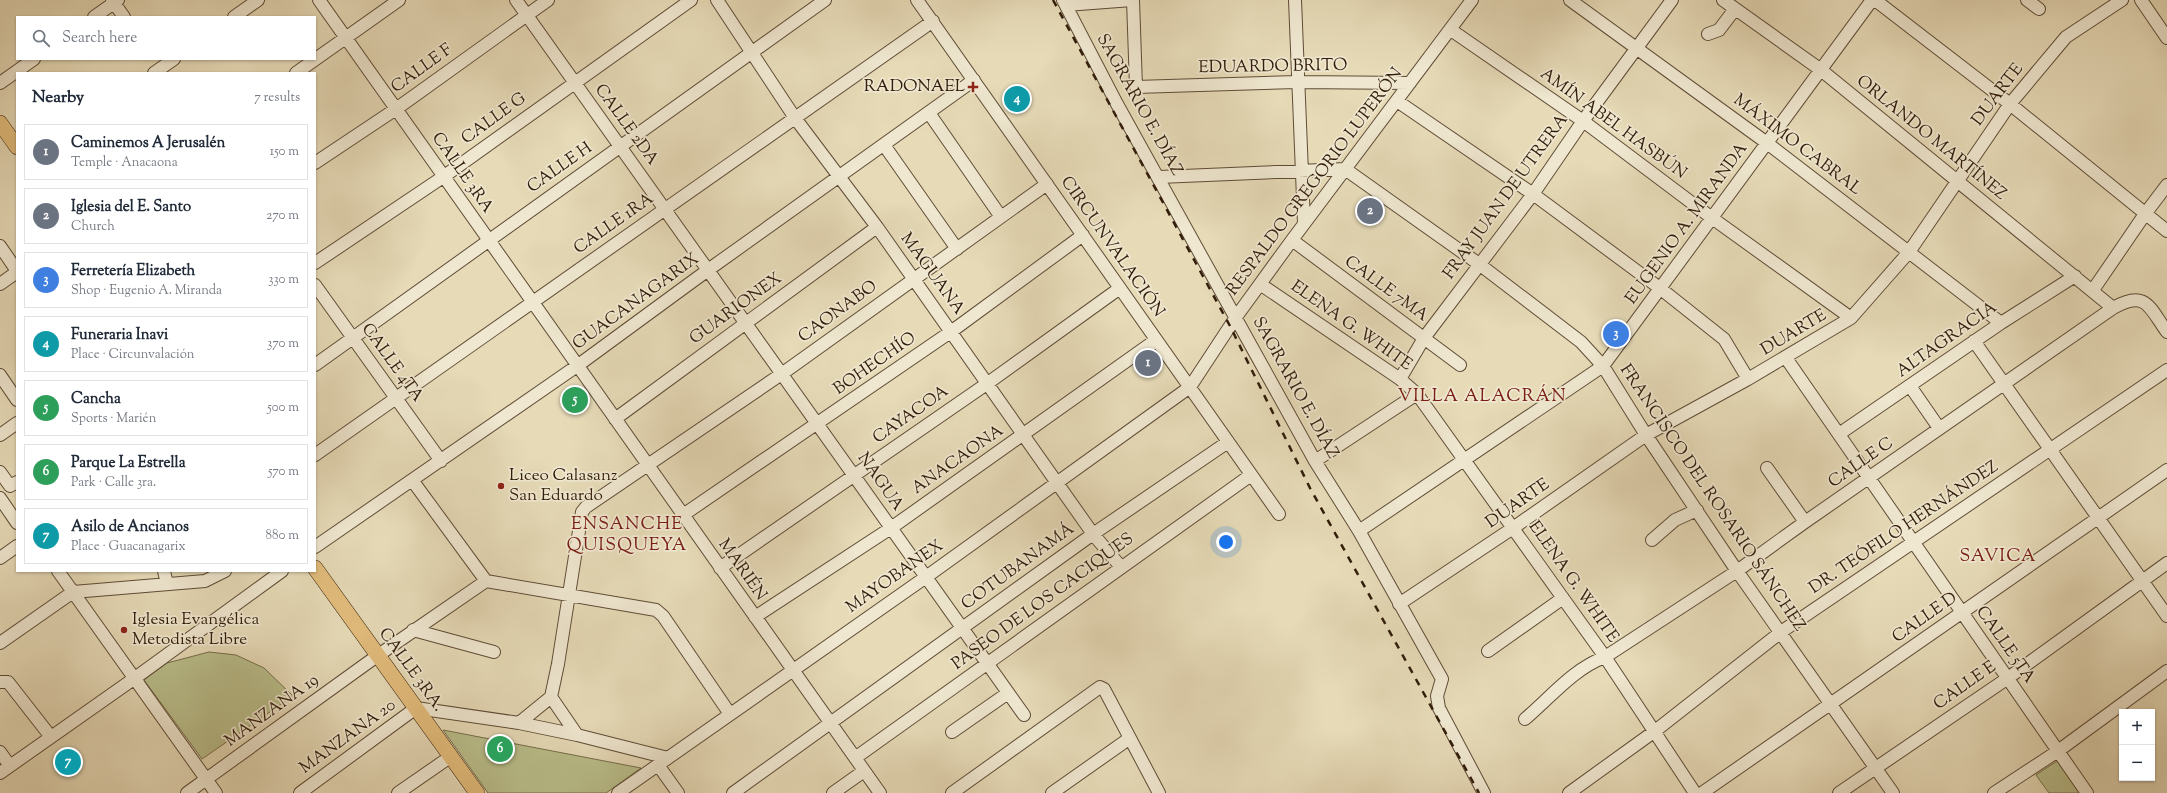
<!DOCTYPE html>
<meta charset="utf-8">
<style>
:root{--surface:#fff;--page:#f6f6f7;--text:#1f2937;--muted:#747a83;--line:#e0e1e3;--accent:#8f2418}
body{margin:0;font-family:"Sorts Mill Goudy",serif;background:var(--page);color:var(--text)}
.controls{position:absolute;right:12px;bottom:12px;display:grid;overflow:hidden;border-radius:0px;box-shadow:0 1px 3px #0004}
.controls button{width:36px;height:36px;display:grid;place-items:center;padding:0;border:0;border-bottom:1px solid var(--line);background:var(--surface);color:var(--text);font:20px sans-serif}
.you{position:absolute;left:1226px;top:542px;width:14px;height:14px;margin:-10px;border:3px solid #fff;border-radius:50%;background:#1a73e8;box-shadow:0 0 0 6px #1a73e833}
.badge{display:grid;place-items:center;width:26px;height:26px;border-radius:50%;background:var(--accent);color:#fff;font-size:13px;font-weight:700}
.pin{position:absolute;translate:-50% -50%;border:2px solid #fff;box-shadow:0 1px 4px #0006}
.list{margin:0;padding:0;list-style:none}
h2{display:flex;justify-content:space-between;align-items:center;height:52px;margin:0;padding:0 16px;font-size:17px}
h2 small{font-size:13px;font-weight:400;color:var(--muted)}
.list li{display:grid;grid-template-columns:26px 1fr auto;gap:12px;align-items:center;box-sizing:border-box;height:56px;margin:0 8px 8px;padding:0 8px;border:1px solid var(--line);border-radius:0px}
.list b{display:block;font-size:15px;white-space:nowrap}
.list p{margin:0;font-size:13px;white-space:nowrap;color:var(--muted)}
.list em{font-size:13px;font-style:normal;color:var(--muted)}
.icon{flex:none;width:22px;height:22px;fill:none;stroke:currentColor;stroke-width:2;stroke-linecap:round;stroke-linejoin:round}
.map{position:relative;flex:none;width:2167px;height:793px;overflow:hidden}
.search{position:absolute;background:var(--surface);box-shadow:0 1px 3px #0004;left:16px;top:16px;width:300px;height:44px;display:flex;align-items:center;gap:10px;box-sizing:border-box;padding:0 14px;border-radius:0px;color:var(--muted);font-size:15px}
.panel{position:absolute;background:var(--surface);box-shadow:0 1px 3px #0004;left:16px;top:72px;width:300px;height:500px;border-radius:0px}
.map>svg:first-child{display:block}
.green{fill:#b9be8b;stroke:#766e4b}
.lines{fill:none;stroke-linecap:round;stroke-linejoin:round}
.minor-casing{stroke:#5f4c36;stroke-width:14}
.major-casing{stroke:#321d0b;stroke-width:16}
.minor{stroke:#efe7d0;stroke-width:12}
.major{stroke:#e3bd7c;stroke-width:15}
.rail{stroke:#321d0b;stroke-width:2.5;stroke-dasharray:7 7;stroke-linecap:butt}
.poi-dot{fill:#8f2418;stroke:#efe7d0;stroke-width:1.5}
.labels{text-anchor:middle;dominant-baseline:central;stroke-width:3.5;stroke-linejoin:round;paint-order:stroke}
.street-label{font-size:17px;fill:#321d0b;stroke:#efe7d0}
.poi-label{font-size:17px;fill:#321d0b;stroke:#efe7d0;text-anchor:start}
.neighbourhood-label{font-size:18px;letter-spacing:1px;fill:#7a1f14;stroke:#efe7d0}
</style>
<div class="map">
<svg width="2167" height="793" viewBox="0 0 2167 793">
<rect width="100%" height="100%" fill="#e6dab7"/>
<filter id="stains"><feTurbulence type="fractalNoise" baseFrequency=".005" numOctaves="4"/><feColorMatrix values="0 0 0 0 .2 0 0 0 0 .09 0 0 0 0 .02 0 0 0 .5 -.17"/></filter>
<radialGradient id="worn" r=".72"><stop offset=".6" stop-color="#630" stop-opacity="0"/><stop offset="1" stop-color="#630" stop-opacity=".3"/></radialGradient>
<!-- green -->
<path class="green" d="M209 652 236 655 264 668 293 696 202 759 144 680 167 663Z
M443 730 641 768 606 793H488Z
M2057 761 2080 793H2049L2036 775Z"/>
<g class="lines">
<defs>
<path id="minor" d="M112 0 124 17
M319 0 880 793
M516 0 1024 715
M717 0 795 118 877 227 1093 534 1121 567
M917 0 1279 514
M1063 0 1117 104 1315 461 1359 531 1442 679 1437 696 1439 708 1484 793
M1133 0 1136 87 1297 82 1410 83
M1295 0 1304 223
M1570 0 1767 143 2001 323
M1723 0 1821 70 2113 308
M1875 0 2010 104 2167 231
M2027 0 2039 9
M2141 0 2167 38
M1066 5 1132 0
M94 17 118 0
M234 17 258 0
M1451 30 1583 121 1712 218 1851 318
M1708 34 1719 30 1735 9
M154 73 174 59
M296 73 399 0
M0 83 34 59
M1397 101 1533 194 1661 289 1724 339 1748 379
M929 113 1001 217
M884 145 957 249
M315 163 396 109 548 0
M1159 177 1345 169 1479 264 1581 342 1603 366 1646 435 1737 571 1893 793
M1292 240 1460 365
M0 246 17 271
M315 263 443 177 691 0
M0 284 17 272
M1260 284 1400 379 1417 394 1605 657 1695 793
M315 285 441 461
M2093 290 2145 214 2167 185
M1974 341 2167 616
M1786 358 2087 793
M315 365 825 0
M0 375 17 400
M1400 379 1424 338 1533 194 1583 121 1672 0
M1910 386 1939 428
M615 419 877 227
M1839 434 2001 323 2075 276
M0 435 17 423
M315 455 933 21
M1315 461 1417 394
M1767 468 1805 522
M0 472 10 486 17 482
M412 480 486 581
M0 498 17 523
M683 515 952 331 1083 235
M1359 531 1603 366 1872 0
M1652 540 1675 520 1697 510
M315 547 577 366 708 270 974 80
M0 558 17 546
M720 568 988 383 1120 288
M58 571 216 793
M164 571 167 584
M1399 604 1513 528 1646 435 1748 379 1851 318 1909 252 2010 104 2066 37 2122 0
M755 617 891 528 1156 340
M413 630 494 652
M0 643 73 592 205 581 225 571
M1488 651 1563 598
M0 682H8L51 737
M551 697 577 735
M1525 719C1551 697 1573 669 1605 657L1737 571 1805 522 2113 308C2146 289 2149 307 2167 332
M519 723 551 697 558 664 582 512 586 507 783 373 1047 184
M952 732 1008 693
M0 752 10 766
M855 758 1251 475
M658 765 678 793
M0 773 135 678 282 571
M187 793 377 656 486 581 656 610 663 616 730 714
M300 793 416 708 519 723 577 735 668 758
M398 793 450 757
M618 793 926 577 1190 387 1236 317 1292 240 1472 0
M733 793 1093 534 1228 442
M833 793 864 771
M952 793 1100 687 1104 689 1159 793
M1052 793 1130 738
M1569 793 1655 731 1781 632 2167 370
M1702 793 2167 470
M1839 793 2008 678 2167 563
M1994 793 2058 751 2167 671"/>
<path id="major" d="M0 123 17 147
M315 568 477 793"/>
</defs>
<!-- minor casing -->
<use href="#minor" class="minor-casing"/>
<!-- major casing -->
<use href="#major" class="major-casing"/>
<!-- minor -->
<use href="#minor" class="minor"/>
<!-- major -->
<use href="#major" class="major"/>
<!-- rail -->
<path class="rail" d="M1053 0 1230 326 1310 488 1479 793"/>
</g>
<!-- markers -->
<g class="poi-dot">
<path d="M971 81h4v4h4v4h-4v4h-4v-4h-4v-4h4z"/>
<circle cx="501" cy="486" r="4"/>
<circle cx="124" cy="630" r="4"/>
</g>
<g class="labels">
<!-- street labels -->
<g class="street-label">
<text transform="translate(1273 67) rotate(-1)">EDUARDO BRITO</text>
<text transform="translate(422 69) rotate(-36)">CALLE F</text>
<text transform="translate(1998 95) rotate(-53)">DUARTE</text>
<text transform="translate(1139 105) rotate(61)">SAGRARIO E. DÍAZ</text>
<text transform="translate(494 119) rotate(-36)">CALLE G</text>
<text transform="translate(1613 124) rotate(36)">AMÍN ABEL HASBÚN</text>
<text transform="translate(626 125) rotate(54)">CALLE 2DA</text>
<text transform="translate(1931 138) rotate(39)">ORLANDO MARTÍNEZ</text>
<text transform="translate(1797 145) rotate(37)">MÁXIMO CABRAL</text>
<text transform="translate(560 168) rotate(-35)">CALLE H</text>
<text transform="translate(462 173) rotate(55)">CALLE 3RA</text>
<text transform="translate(1315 182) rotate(-53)">RESPALDO GREGORIO LUPERÓN</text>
<text transform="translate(1506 197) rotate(-54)">FRAY JUAN DE UTRERA</text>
<text transform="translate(614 224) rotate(-35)">CALLE 1RA</text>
<text transform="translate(1687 224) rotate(-54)">EUGENIO A. MIRANDA</text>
<text transform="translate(1112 247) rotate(55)">CIRCUNVALACIÓN</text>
<text transform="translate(932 274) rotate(54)">MAGUANA</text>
<text transform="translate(1386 289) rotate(36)">CALLE 7MA</text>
<text transform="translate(636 302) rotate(-36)">GUACANAGARIX</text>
<text transform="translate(736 309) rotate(-36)">GUARIONEX</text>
<text transform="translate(838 312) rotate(-36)">CAONABO</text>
<text transform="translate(1351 326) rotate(35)">ELENA G. WHITE</text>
<text transform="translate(1794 333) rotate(-31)">DUARTE</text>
<text transform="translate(1947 340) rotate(-35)">ALTAGRACIA</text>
<text transform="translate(392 363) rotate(54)">CALLE 4TA</text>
<text transform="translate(875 364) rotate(-35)">BOHECHÍO</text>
<text transform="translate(1295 388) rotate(61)">SAGRARIO E. DÍAZ</text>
<text transform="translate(911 415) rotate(-35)">CAYACOA</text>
<text transform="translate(958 460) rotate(-35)">ANACAONA</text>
<text transform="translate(1861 463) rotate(-35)">CALLE C</text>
<text transform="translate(880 482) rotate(55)">NAGUA</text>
<text transform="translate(1712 498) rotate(56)">FRANCISCO DEL ROSARIO SÁNCHEZ</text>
<text transform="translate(1518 504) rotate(-35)">DUARTE</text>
<text transform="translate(1904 528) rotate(-34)">DR. TEÓFILO HERNÁNDEZ</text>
<text transform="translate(1018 567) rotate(-36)">COTUBANAMÁ</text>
<text transform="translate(742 570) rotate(55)">MARIÉN</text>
<text transform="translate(895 577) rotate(-35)">MAYOBANEX</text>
<text transform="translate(1573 582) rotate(55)">ELENA G. WHITE</text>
<text transform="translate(1043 602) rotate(-36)">PASEO DE LOS CACIQUES</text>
<text transform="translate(1925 618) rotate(-35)">CALLE D</text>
<text transform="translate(2005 645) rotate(55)">CALLE 5TA</text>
<text transform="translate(411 670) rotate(54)">CALLE 3RA.</text>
<text transform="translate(1965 686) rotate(-35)">CALLE E</text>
<text transform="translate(272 711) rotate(-36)">MANZANA 19</text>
<text transform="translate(348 737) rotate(-36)">MANZANA 20</text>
</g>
<!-- poi labels -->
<g class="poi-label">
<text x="965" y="87" text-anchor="end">RADONAEL</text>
<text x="509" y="476">Liceo Calasanz<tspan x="509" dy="20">San Eduardo</tspan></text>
<text x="132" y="620">Iglesia Evangélica<tspan x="132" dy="20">Metodista Libre</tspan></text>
</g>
<!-- neighbourhood labels -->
<g class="neighbourhood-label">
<text x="1482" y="397">VILLA ALACRÁN</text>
<text x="627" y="525">ENSANCHE<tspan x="627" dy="21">QUISQUEYA</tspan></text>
<text x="1998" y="557">SAVICA</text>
</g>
</g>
<rect width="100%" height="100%" filter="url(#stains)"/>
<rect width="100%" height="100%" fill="url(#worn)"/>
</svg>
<div class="controls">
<button>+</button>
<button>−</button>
</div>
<div class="you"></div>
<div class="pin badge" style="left:1148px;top:363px;background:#6b7280">1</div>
<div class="pin badge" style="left:1370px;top:211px;background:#6b7280">2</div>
<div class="pin badge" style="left:1616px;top:334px;background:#3f7fe0">3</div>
<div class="pin badge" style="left:1017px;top:99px;background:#0f9aa8">4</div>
<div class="pin badge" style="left:575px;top:400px;background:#2e9e5b">5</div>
<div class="pin badge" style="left:500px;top:749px;background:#2e9e5b">6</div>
<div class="pin badge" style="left:68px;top:762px;background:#0f9aa8">7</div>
<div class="search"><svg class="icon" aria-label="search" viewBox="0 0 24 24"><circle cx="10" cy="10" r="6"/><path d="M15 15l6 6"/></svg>Search here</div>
<section class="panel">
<h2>Nearby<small>7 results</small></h2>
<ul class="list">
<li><span class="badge" style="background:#6b7280">1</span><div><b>Caminemos A Jerusalén</b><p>Temple · Anacaona</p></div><em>150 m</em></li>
<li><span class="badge" style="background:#6b7280">2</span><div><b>Iglesia del E. Santo</b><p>Church</p></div><em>270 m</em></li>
<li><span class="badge" style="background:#3f7fe0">3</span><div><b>Ferretería Elizabeth</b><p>Shop · Eugenio A. Miranda</p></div><em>330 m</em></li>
<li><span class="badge" style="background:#0f9aa8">4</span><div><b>Funeraria Inavi</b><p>Place · Circunvalación</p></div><em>370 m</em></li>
<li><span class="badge" style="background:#2e9e5b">5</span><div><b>Cancha</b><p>Sports · Marién</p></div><em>500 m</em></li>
<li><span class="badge" style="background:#2e9e5b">6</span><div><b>Parque La Estrella</b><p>Park · Calle 3ra.</p></div><em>570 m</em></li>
<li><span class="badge" style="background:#0f9aa8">7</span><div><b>Asilo de Ancianos</b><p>Place · Guacanagarix</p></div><em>880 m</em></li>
</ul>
</section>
</div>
